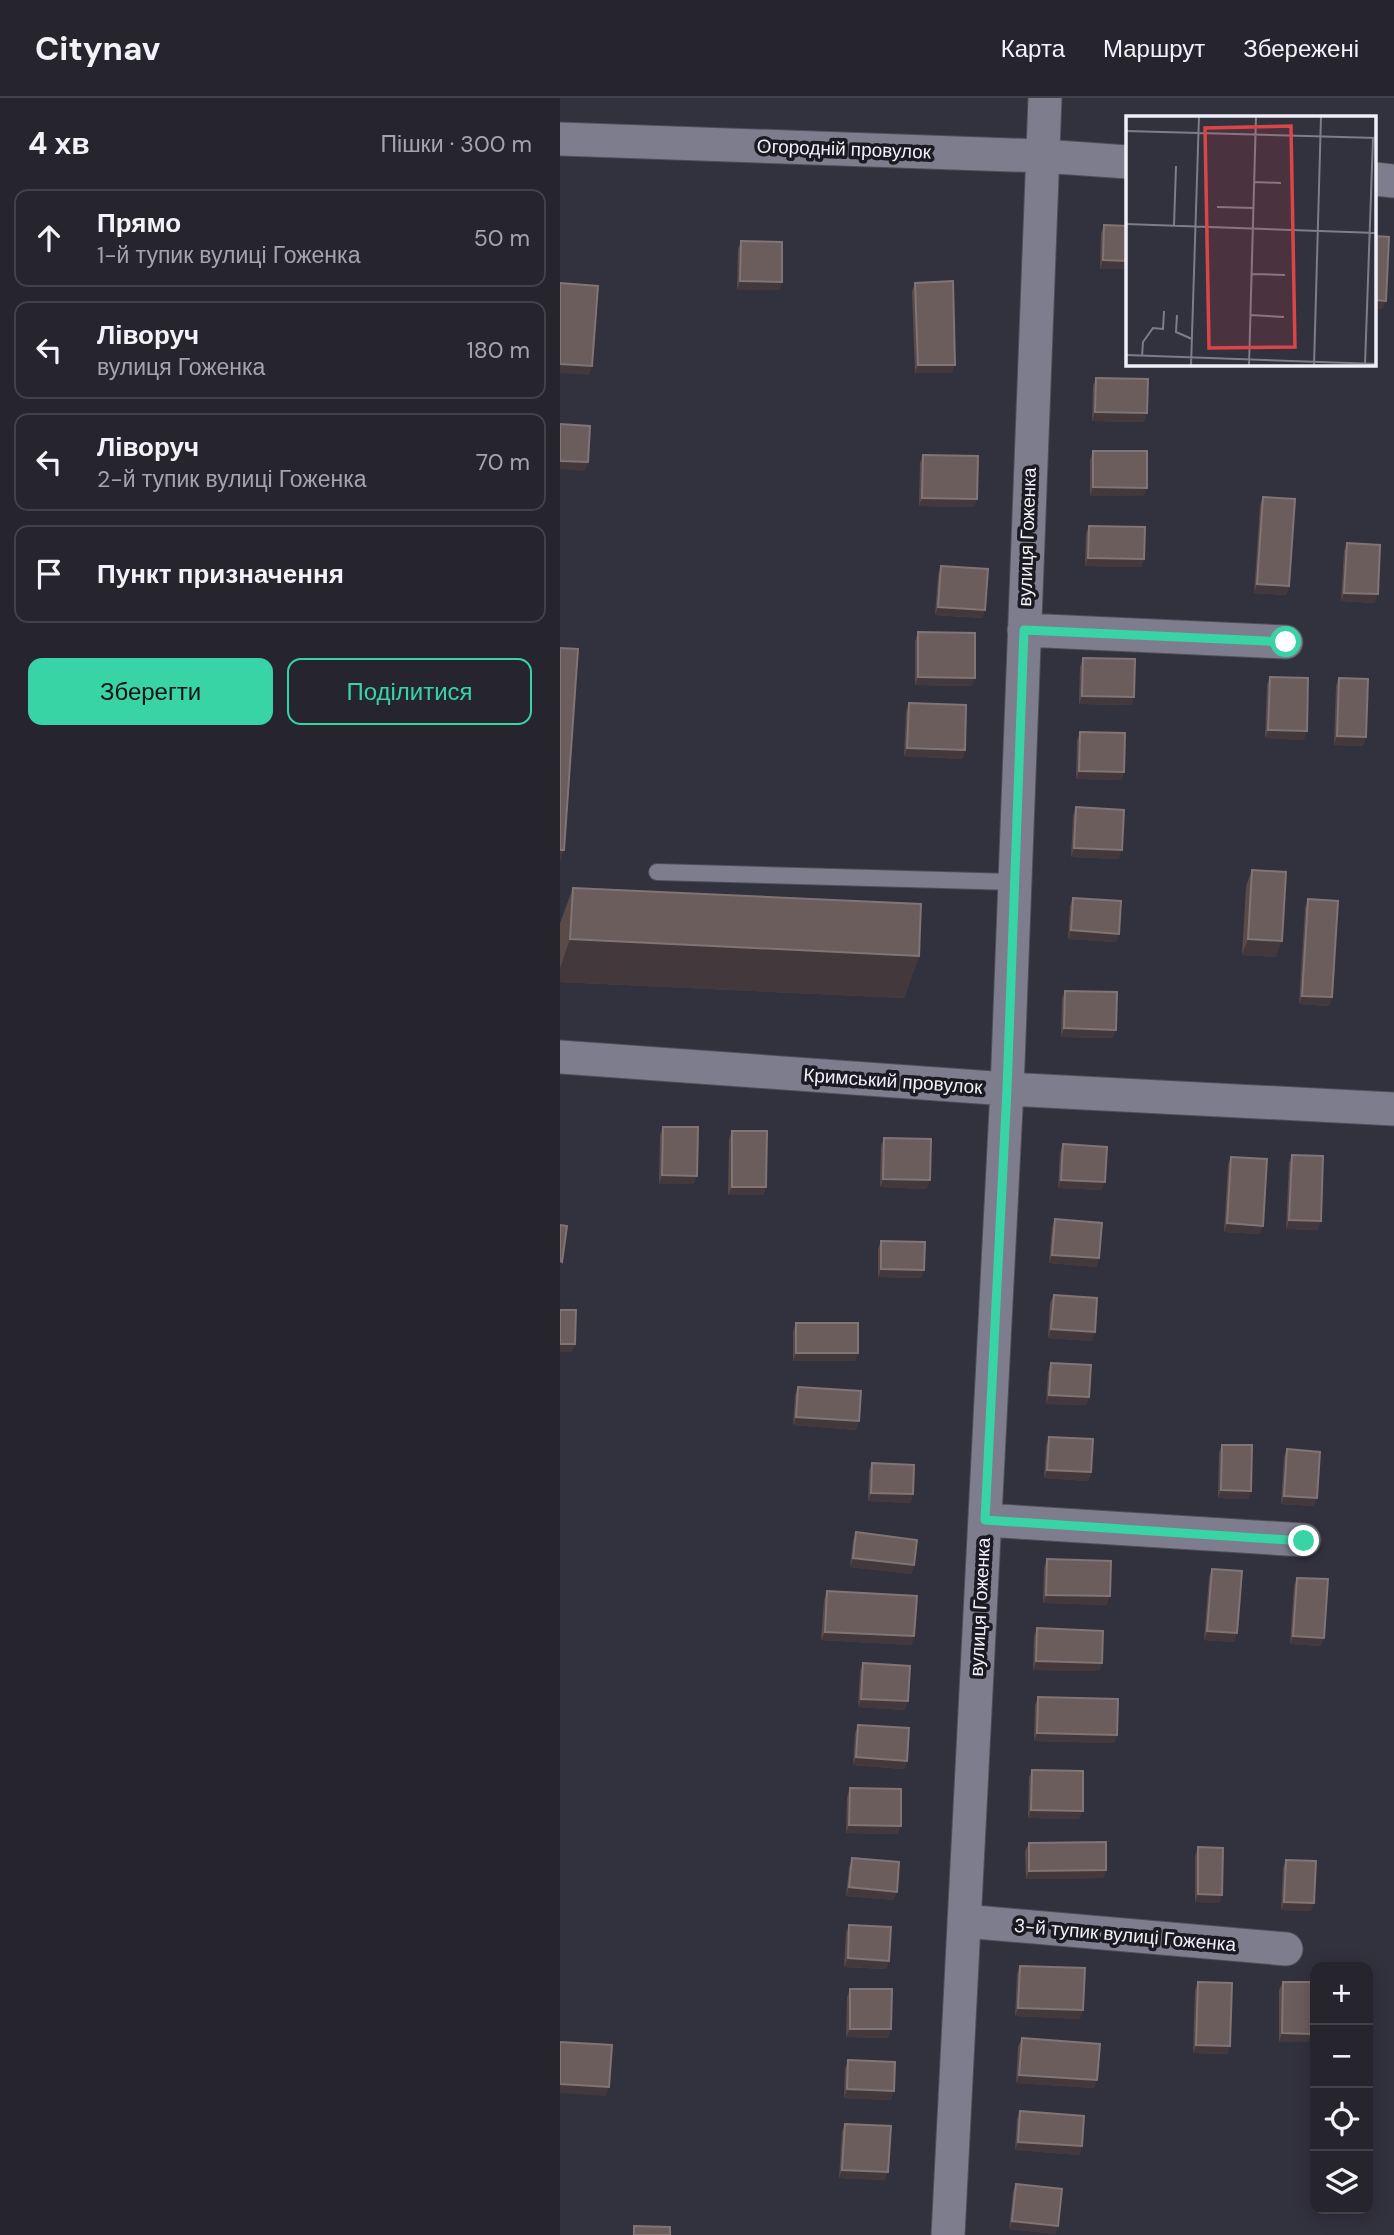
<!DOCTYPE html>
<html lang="uk">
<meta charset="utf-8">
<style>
:root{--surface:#26252e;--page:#32313a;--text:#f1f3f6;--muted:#a4a5aa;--line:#42424a;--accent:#39d4a5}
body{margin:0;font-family:"DM Sans",sans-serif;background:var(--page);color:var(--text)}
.controls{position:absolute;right:21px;bottom:21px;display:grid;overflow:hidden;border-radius:14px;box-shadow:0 4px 18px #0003}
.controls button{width:63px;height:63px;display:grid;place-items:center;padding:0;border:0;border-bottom:2px solid var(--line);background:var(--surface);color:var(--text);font:35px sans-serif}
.stop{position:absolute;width:21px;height:21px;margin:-16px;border:5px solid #39d4a5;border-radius:50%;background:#fff}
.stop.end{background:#39d4a5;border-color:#fff;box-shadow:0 2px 7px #0008}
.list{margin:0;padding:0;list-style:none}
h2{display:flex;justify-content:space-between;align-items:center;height:91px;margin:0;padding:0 28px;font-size:30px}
h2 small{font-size:23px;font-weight:400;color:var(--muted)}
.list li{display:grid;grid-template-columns:46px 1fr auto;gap:21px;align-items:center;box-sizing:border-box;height:98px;margin:0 14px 14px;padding:0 14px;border:2px solid var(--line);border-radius:14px}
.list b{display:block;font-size:26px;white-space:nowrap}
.list p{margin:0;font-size:23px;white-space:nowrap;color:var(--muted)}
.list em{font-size:23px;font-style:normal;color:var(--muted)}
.actions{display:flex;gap:14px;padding:21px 28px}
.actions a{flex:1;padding:16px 0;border:2px solid var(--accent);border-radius:14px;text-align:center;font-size:24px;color:var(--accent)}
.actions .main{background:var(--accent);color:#111}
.icon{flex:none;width:38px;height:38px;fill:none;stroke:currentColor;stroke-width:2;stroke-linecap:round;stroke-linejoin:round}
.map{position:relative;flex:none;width:834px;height:2137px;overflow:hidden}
header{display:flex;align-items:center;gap:42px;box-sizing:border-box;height:98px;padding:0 35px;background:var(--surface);border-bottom:2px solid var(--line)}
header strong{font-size:33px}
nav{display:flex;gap:38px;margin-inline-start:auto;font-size:24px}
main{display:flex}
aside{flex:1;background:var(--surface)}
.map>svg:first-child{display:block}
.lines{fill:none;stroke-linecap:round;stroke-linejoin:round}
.lane-casing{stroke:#4e4d58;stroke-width:18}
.street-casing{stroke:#4e4d58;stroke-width:35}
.lane{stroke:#7e7d8d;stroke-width:16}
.street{stroke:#7e7d8d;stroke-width:33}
.wall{fill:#5a4b49}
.shaded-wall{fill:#43393d}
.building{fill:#6b5d5c;stroke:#807475;stroke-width:2}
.route{stroke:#39d4a5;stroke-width:9}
.labels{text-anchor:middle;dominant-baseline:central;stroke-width:7;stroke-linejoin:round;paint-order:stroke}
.street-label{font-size:19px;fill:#f1f0f9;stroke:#1a1a20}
.inset-road{fill:none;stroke:#7e7d89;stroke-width:2}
.view{fill:#da4647;fill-opacity:0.15;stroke:#da4647;stroke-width:3.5}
.inset-edge{fill:none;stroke:#f1f0f9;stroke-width:3.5}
</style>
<header>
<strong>Citynav</strong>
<nav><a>Карта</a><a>Маршрут</a><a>Збережені</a></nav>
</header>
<main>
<aside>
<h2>4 хв<small>Пішки · 300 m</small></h2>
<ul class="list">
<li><svg class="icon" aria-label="ahead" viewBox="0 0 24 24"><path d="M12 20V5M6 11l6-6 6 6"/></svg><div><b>Прямо</b><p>1-й тупик вулиці Гоженка</p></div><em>50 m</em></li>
<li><svg class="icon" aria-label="left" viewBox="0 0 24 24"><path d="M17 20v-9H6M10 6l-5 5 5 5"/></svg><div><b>Ліворуч</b><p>вулиця Гоженка</p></div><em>180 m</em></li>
<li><svg class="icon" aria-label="left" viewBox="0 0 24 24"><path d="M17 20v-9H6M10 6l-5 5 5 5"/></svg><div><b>Ліворуч</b><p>2-й тупик вулиці Гоженка</p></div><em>70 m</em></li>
<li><svg class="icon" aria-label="arrive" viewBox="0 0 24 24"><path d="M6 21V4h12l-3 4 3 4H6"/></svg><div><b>Пункт призначення</b></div></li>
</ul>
<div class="actions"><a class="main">Зберегти</a><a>Поділитися</a></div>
</aside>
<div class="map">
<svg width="834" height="2137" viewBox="0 0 834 2137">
<rect width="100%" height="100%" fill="#32313e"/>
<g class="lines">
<defs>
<path id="lane" d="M97 774 454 784"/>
<path id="street" d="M0 41 482 58 568 64
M815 81 834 83
M464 532 726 544
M0 959 447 991 834 1011
M425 1422 744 1442
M404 1823 726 1851
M388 2137 447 991 485 0"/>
</defs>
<!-- lane casing -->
<use href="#lane" class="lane-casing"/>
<!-- street casing -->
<use href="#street" class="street-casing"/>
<!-- lane -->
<use href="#lane" class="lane"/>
<!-- street -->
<use href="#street" class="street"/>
</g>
<!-- wall -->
<path class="wall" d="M544 127 568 128V171H540L541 136Z
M181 143 222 184 219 192H177L178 151Z
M355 185 392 275H355L352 193Z
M536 280 584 324 532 323 533 288Z
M533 353 584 398H530V362Z
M363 357 414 409 359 408 360 365Z
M703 399 729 488 726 497 694 495 700 407Z
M529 428 584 461 581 469 525 468 526 436Z
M787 445 815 505 781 503 784 453Z
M381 468 425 512 422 520 375 517 378 477Z
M358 534 412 588 355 587V543Z
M523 560 574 599 571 607 519 606 520 569Z
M710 579 744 642 705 640 707 587Z
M779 580 803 648 774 647 776 588Z
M349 605 405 652 402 661 344 658 346 613Z
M520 634 564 674 561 682 516 681 517 643Z
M516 709 559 761 511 759 513 718Z
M692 772 716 859 682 857 686 788Z
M13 790 359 858 344 900 0 884V825Z
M513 800 556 844 508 841 510 808Z
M748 801 772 899 769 908 739 906 745 810Z
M505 893 553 940 501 939 502 901Z
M103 1029 134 1086H99L100 1037Z
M172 1033 206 1089 203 1097H168L169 1041Z
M324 1040 367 1091 320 1089 321 1048Z
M503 1046 542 1092 498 1090 500 1055Z
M732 1057 758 1132 726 1131 729 1065Z
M671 1059 700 1136 664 1134 668 1067Z
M495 1121 539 1160 536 1169 489 1165 492 1130Z
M321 1143 364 1172 361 1180 318 1179V1151Z
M494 1197 532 1243 488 1240 490 1205Z
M236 1225 295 1263H233V1233Z
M491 1265 529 1299 526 1307 486 1306 488 1274Z
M238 1289 296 1332 233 1327 235 1297Z
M489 1339 531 1374 528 1383 484 1380 486 1348Z
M662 1347 691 1393 688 1401 658 1400 659 1355Z
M727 1351 754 1408 721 1406 724 1359Z
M312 1365 353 1396 350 1405 308 1403 309 1373Z
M296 1434 354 1467 351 1476 290 1469 293 1443Z
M487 1461 547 1507 483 1505 484 1470Z
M652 1471 677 1535 674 1544 644 1542 649 1479Z
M737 1480 761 1548 730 1546 734 1488Z
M267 1493 354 1538 351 1547 261 1542 264 1502Z
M477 1530 542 1565 539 1573 473 1572 474 1539Z
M303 1565 345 1612 298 1609 300 1573Z
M478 1599 557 1637 554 1645 474 1643 475 1607Z
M298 1627 347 1663 344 1671 293 1667 295 1635Z
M472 1672 519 1721 468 1720 469 1680Z
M290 1690 338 1736 286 1735 287 1699Z
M469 1745 546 1772 543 1780 466 1781 465 1753Z
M638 1749 662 1797 659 1805 635 1804V1758Z
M292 1760 334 1802 286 1798 289 1769Z
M726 1762 751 1813 721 1812 723 1770Z
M289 1827 329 1863 326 1871 284 1869 286 1835Z
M460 1868 520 1921 455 1918 457 1876Z
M638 1884 670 1948 667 1956 633 1955 635 1892Z
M723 1884 751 1936 748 1944H719V1892Z
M290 1891 328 1940 286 1939 287 1899Z
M462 1940 534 1990 456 1985 458 1949Z
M288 1962 331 2002 284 2000 285 1971Z
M460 2013 522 2048 519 2057 455 2052 457 2021Z
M285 2026 325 2082 279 2080 282 2034Z
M456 2086 498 2128 495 2136 449 2131 453 2094Z"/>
<!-- shaded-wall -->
<path class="shaded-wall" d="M543 162 568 163V171H540Z
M180 183 222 184 219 192H177Z
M815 202 826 203 823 211H815Z
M0 266 32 268 29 277 0 275Z
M358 267H395L392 275H355Z
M535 314 587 315 584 324 532 323Z
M0 363 28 364 25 373 0 371Z
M533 389 587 390 584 398H530Z
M362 400 417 401 414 409 359 408Z
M528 460 584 461 581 469 525 468Z
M697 486 729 488 726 497 694 495Z
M784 495 818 496 815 505 781 503Z
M378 509 425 512 422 520 375 517Z
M358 579 415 580 412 588 355 587Z
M522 598 574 599 571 607 519 606Z
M708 632 747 633 744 642 705 640Z
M777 638 806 639 803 648 774 647Z
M347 650 405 652 402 661 344 658Z
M519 673 564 674 561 682 516 681Z
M514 750 562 752 559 761 511 759Z
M0 752H4L0 764Z
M511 832 559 836 556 844 508 841Z
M10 841 359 858 344 900 0 884V870Z
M688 841 722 843 716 859 682 857Z
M742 898 772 899 769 908 739 906Z
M504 930 556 932 553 940 501 939Z
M102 1077 137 1078 134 1086H99Z
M323 1081 370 1082 367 1091 320 1089Z
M501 1082 545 1084 542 1092 498 1090Z
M172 1089H206L203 1097H168Z
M729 1122 761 1123 758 1132 726 1131Z
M667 1125 703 1128 700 1136 664 1134Z
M492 1157 539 1160 536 1169 489 1165Z
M321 1171 364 1172 361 1180 318 1179Z
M491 1231 535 1234 532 1243 488 1240Z
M0 1246H15L12 1254H0Z
M236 1255H298L295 1263H233Z
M489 1297 529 1299 526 1307 486 1306Z
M236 1319 299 1323 296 1332 233 1327Z
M487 1372 531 1374 528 1383 484 1380Z
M661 1392 691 1393 688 1401 658 1400Z
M311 1395 353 1396 350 1405 308 1403Z
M724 1398 757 1400 754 1408 721 1406Z
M293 1460 354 1467 351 1476 290 1469Z
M486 1497 550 1498 547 1507 483 1505Z
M647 1533 677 1535 674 1544 644 1542Z
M265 1534 354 1538 351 1547 261 1542Z
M733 1538 764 1540 761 1548 730 1546Z
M476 1563 542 1565 539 1573 473 1572Z
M301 1601 348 1603 345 1612 298 1609Z
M477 1635 557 1637 554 1645 474 1643Z
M296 1659 347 1663 344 1671 293 1667Z
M471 1712 523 1713 519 1721 468 1720Z
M289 1727 341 1728 338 1736 286 1735Z
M546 1772 543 1780 466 1781 469 1773Z
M289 1789 337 1794 334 1802 286 1798Z
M638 1796 662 1797 659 1805 635 1804Z
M724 1804 754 1805 751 1813 721 1812Z
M288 1860 329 1863 326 1871 284 1869Z
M458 1910 523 1912 520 1921 455 1918Z
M290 1931H331L328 1940 286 1939Z
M722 1935 751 1936 748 1944H719Z
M636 1947 670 1948 667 1956 633 1955Z
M459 1977 537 1982 534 1990 456 1985Z
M0 1986 49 1989 46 1998 0 1995Z
M287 1991 334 1993 331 2002 284 2000Z
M458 2044 522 2048 519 2057 455 2052Z
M282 2072 328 2074 325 2082 279 2080Z
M452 2123 498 2128 495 2136 449 2131Z"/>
<!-- building -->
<path class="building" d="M544 127 568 128V163L543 162Z
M815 138 829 139 826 203 815 202Z
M181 143 222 144V184L180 183Z
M393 183 395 267H358L355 185Z
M0 185 38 188 32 268 0 266Z
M536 280 588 281 587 315 535 314Z
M0 326 30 328 28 364 0 363Z
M533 353H587V390L533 389Z
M363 357 418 358 417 401 362 400Z
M703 399 735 401 729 488 697 486Z
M529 428 585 429 584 461 528 460Z
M787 445 820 447 818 496 784 495Z
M381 468 428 471 425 512 378 509Z
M358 534 415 535V580L358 579Z
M0 550 18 551 4 752H0Z
M523 560 575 561 574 599 522 598Z
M710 579 748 580 747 633 708 632Z
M779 580 808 581 806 639 777 638Z
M349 605 406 607 405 652 347 650Z
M520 634 565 635 564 674 519 673Z
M516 709 564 712 562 752 514 750Z
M692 772 726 774 722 843 688 841Z
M13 790 361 806 359 858 10 841Z
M513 800 561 803 559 836 511 832Z
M748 801 778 803 772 899 742 898Z
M505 893 557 894 556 932 504 930Z
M103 1029H138L137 1078 102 1077Z
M172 1033H207L206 1089H172Z
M324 1040 371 1041 370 1082 323 1081Z
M503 1046 547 1049 545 1084 501 1082Z
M732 1057 763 1058 761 1123 729 1122Z
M671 1059 707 1061 703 1128 667 1125Z
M495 1121 542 1125 539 1160 492 1157Z
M0 1127 7 1128 2 1164 0 1163Z
M321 1143 365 1144 364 1172 321 1171Z
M494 1197 537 1200 535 1234 491 1231Z
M0 1212H16L15 1246H0Z
M236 1225H298V1255H236Z
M491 1265 531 1267 529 1299 489 1297Z
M238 1289 301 1293 299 1323 236 1319Z
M489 1339 533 1341 531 1374 487 1372Z
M662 1347H692L691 1393 661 1392Z
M727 1351 760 1354 757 1400 724 1398Z
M312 1365 354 1367 353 1396 311 1395Z
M296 1434 357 1442 354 1467 293 1460Z
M487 1461 551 1463 550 1498 486 1497Z
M652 1471 682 1473 677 1535 647 1533Z
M737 1480 768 1481 764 1540 733 1538Z
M267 1493 357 1498 354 1538 265 1534Z
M477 1530 543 1533 542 1565 476 1563Z
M303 1565 350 1568 348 1603 301 1601Z
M478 1599 558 1601 557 1637 477 1635Z
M298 1627 349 1630 347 1663 296 1659Z
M472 1672 523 1673V1713L471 1712Z
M290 1690 341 1691V1728L289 1727Z
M546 1744V1772L469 1773V1745Z
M638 1749 663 1750 662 1797 638 1796Z
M292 1760 339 1764 337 1794 289 1789Z
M726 1762 756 1763 754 1805 724 1804Z
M289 1827 331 1829 329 1863 288 1860Z
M460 1868 525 1870 523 1912 458 1910Z
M638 1884 672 1885 670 1948 636 1947Z
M723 1884H751V1936L722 1935Z
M290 1891H332L331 1931H290Z
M462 1940 540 1946 537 1982 459 1977Z
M0 1944 52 1947 49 1989 0 1986Z
M288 1962 335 1964 334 1993 287 1991Z
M460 2013 524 2018 522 2048 458 2044Z
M285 2026 331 2028 328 2074 282 2072Z
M456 2086 502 2091 498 2128 452 2123Z
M74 2128 110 2129V2137H74Z"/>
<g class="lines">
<!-- route -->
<path class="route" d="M726 544 464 532 447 991 425 1422 744 1443"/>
</g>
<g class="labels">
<!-- street labels -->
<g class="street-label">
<text transform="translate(284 51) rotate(2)">Огородній провулок</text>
<text transform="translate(467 439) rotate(-88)">вулиця Гоженка</text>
<text transform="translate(333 983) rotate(4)">Кримський провулок</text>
<text transform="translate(420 1509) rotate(-87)">вулиця Гоженка</text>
<text transform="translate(565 1837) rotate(5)">3-й тупик вулиці Гоженка</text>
</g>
</g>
<!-- overview -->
<g transform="translate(566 18)">
<rect width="250" height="250" fill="#32313e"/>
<path class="inset-road" d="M0 15 251 22M128 66 155 67M91 91 128 92M0 108 251 117M48 109 50 50M126 158 159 159M51 199 50 216 66 223M124 199 158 201M0 239 251 248M16 240 17 226 27 212 37 213 38 195M239 249 247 22M65 250 73 0M123 250 130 0M188 250 195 0"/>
<path class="view" d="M165 10 169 231 83 232 79 12Z"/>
<rect width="250" height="250" class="inset-edge"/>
</g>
</svg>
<div class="controls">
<button>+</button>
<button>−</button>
<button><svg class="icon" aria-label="locate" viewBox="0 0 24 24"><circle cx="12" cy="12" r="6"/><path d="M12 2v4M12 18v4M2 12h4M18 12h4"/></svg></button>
<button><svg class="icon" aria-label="layers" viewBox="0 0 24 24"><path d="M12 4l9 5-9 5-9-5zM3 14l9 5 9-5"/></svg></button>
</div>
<div class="stop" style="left:726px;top:544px"></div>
<div class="stop end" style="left:744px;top:1443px"></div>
</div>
</main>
